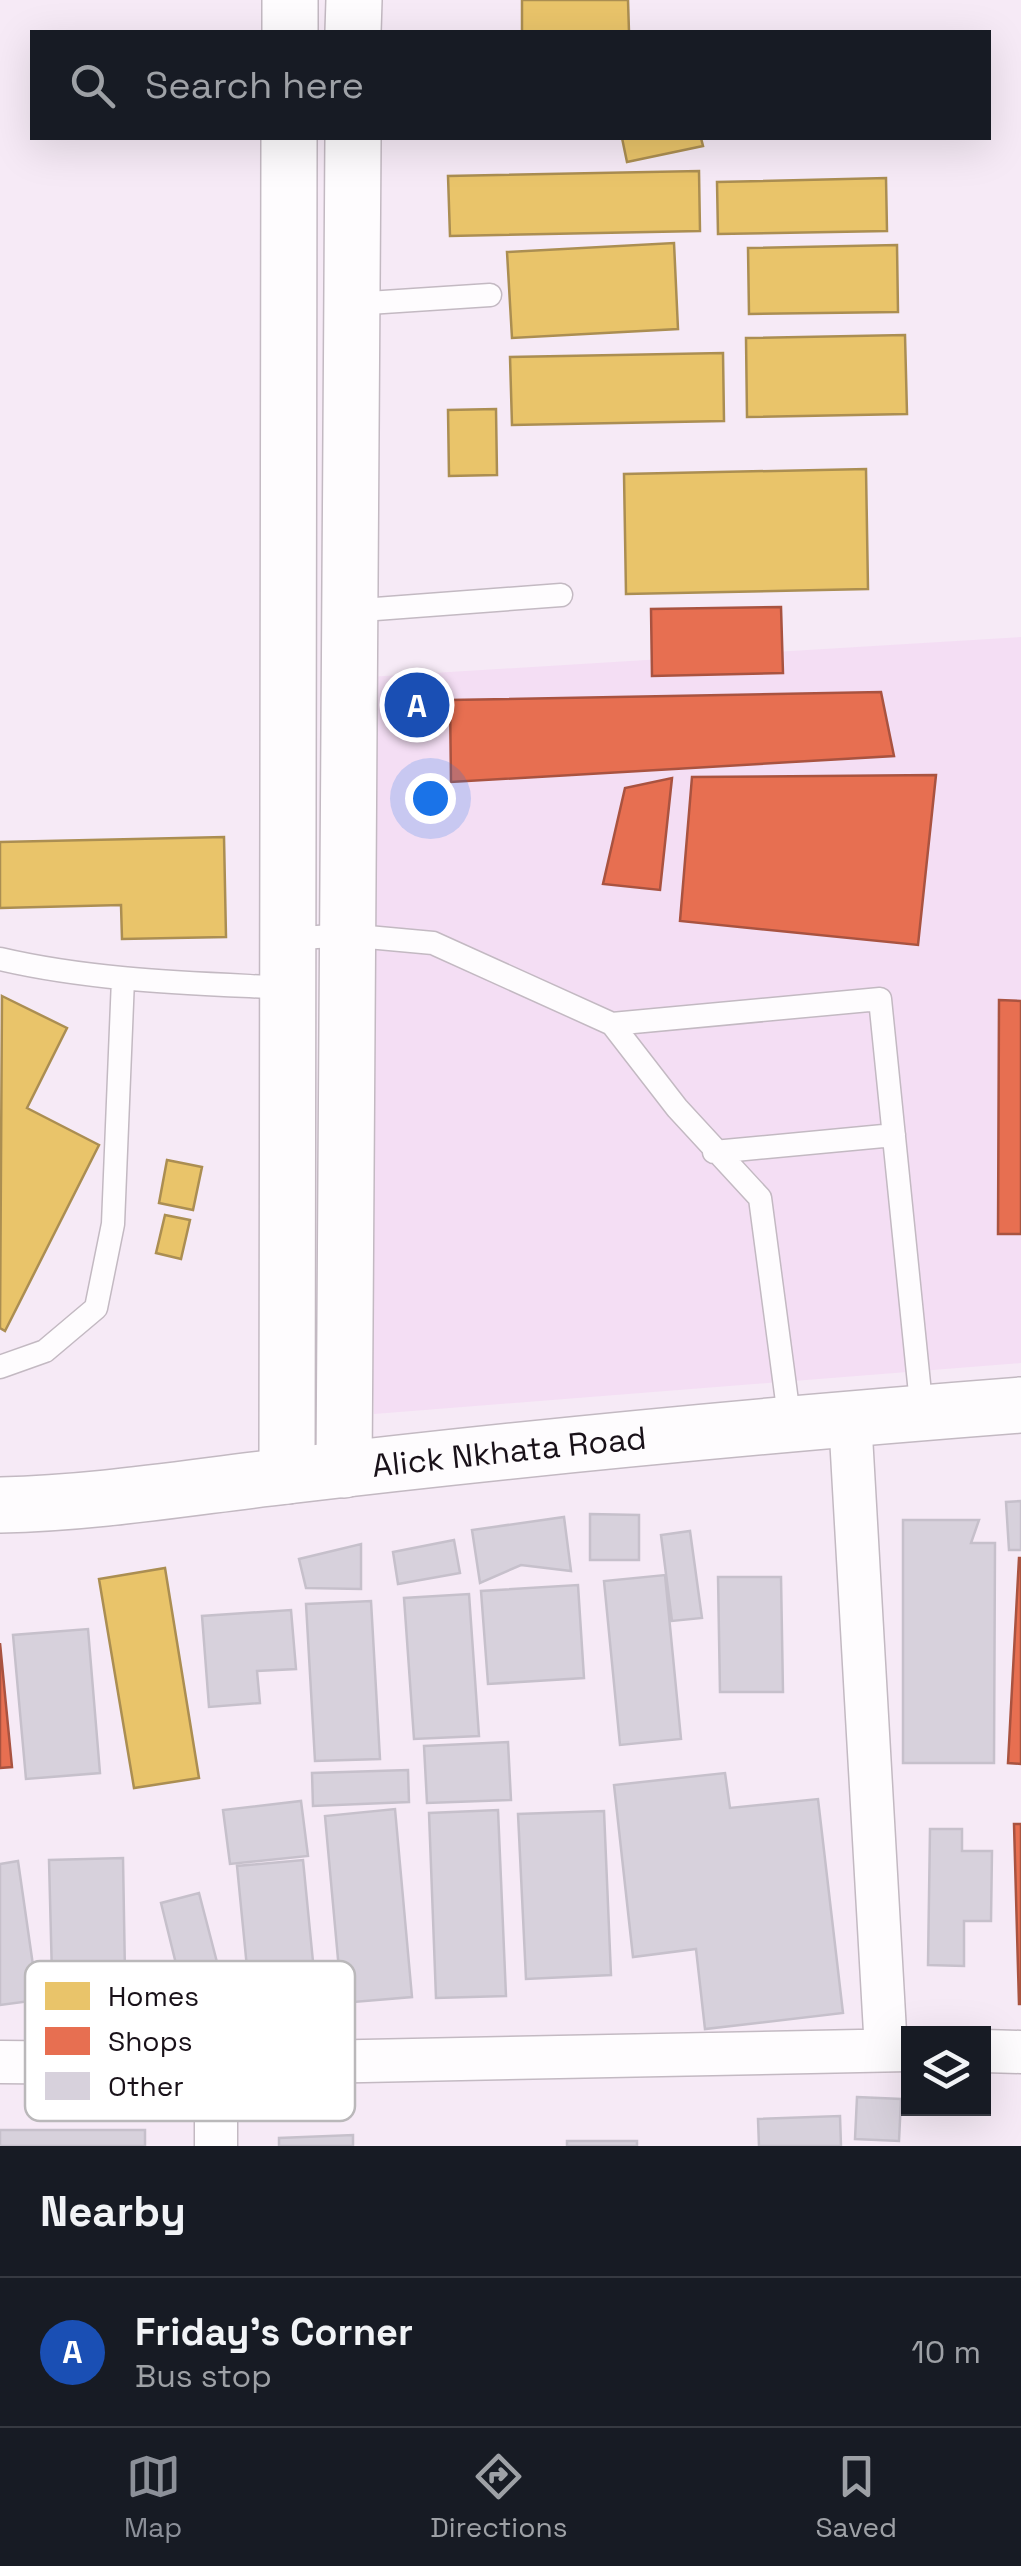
<!DOCTYPE html>
<style>
:root{--surface:#171b24;--page:#20242c;--text:#f1f3f6;--muted:#9ea1a6;--line:#363941;--accent:#8c9099}
body{margin:0;font-family:"Space Grotesk",sans-serif;background:var(--page);color:var(--text)}
.controls{position:absolute;right:30px;bottom:30px;display:grid;overflow:hidden;border-radius:0px;box-shadow:0 10px 40px #0002}
.controls button{width:90px;height:90px;display:grid;place-items:center;padding:0;border:0;border-bottom:2px solid var(--line);background:var(--surface);color:var(--text);font:50px sans-serif}
.you{position:absolute;left:430px;top:798px;width:35px;height:35px;margin:-25px;border:8px solid #fff;border-radius:50%;background:#1a73e8;box-shadow:0 0 0 15px #1a73e833}
.badge{display:grid;place-items:center;width:65px;height:65px;border-radius:50%;background:var(--accent);color:#fff;font-size:32px;font-weight:700}
.pin{position:absolute;translate:-50% -50%;border:5px solid #fff;box-shadow:0 2px 10px #0006}
.list{margin:0;padding:0;list-style:none}
h2{display:flex;justify-content:space-between;align-items:center;height:130px;margin:0;padding:0 40px;font-size:42px}
h2 small{font-size:32px;font-weight:400;color:var(--muted)}
.list li{display:grid;grid-template-columns:65px 1fr auto;gap:30px;align-items:center;box-sizing:border-box;height:150px;padding:0 40px;border-top:2px solid var(--line)}
.list b{display:block;font-size:38px;white-space:nowrap}
.list p{margin:0;font-size:32px;white-space:nowrap;color:var(--muted)}
.list em{font-size:32px;font-style:normal;color:var(--muted)}
.icon{flex:none;width:55px;height:55px;fill:none;stroke:currentColor;stroke-width:2;stroke-linecap:round;stroke-linejoin:round}
.map{position:relative;flex:none;width:1021px;height:2146px;overflow:hidden}
.search{position:absolute;background:var(--surface);box-shadow:0 10px 40px #0002;left:30px;right:30px;top:30px;height:110px;display:flex;align-items:center;gap:25px;box-sizing:border-box;padding:0 35px;border-radius:0px;color:var(--muted);font-size:38px}
.sheet{height:280px;background:var(--surface)}
nav{display:flex;justify-content:space-around;align-items:center;box-sizing:border-box;height:140px;border-top:2px solid var(--line);background:var(--surface);font-size:28px;color:var(--muted)}
nav a{display:grid;justify-items:center;gap:5px}
nav .on{color:var(--accent)}
.map>svg:first-child{display:block}
.built{fill:#f4def4}
.homes{fill:#e9c46a;stroke:#ab8e52;stroke-width:2.5}
.shops{fill:#e76f51;stroke:#a95340;stroke-width:2.5}
.building{fill:#d7d1dc;stroke:#c6c0cb;stroke-width:2.5}
.lines{fill:none;stroke-linecap:round;stroke-linejoin:round}
.service-casing{stroke:#c3b9c2;stroke-width:25}
.minor-casing{stroke:#c3b9c2;stroke-width:45}
.secondary-casing{stroke:#c3b9c2;stroke-width:58}
.service{stroke:#fefcfe;stroke-width:22}
.minor{stroke:#fefcfe;stroke-width:42}
.secondary{stroke:#fefcfe;stroke-width:55}
.labels{text-anchor:middle;dominant-baseline:central;stroke-width:10;stroke-linejoin:round;paint-order:stroke}
.street-label{font-size:32px;fill:#191119;stroke:#fff}
.key{fill:#fff;stroke:#bab8ba;stroke-width:2.5}
.key-label{font-size:28px;fill:#191119}
</style>
<div class="map">
<svg width="1021" height="2146" viewBox="0 0 1021 2146">
<rect width="100%" height="100%" fill="#f6eaf6"/>
<!-- built -->
<path class="built" d="M1021 637V1363L374 1414 352 678Z"/>
<!-- homes -->
<path class="homes" d="M522 0H628L629 32H522Z
M622 138H701L703 146 627 162Z
M699 171 700 231 450 236 448 176Z
M886 178 887 231 718 234 717 182Z
M674 243 678 329 512 338 507 252Z
M897 245 898 312 749 314 748 248Z
M905 335 907 414 747 417 746 338Z
M723 353 724 421 512 425 510 357Z
M496 409 497 475 449 476 448 410Z
M866 469 868 589 626 594 624 474Z
M224 837 226 937 122 939 121 905 0 908V842Z
M2 996 67 1028 27 1108 99 1145 5 1331 0 1328Z
M167 1160 202 1167 193 1210 159 1203Z
M165 1215 190 1220 181 1259 156 1253Z
M165 1568 199 1778 134 1788 99 1579Z"/>
<!-- shops -->
<path class="shops" d="M781 607 783 673 652 676 651 609Z
M881 692 894 756 451 782 450 700Z
M936 775 918 945 680 921 692 777Z
M672 778 660 890 603 884 625 788Z
M999 1000 1021 1001V1234H998Z
M1019 1558H1021V1764L1008 1763Z
M0 1643 12 1767 0 1768Z
M1014 1824H1021V2004H1019Z"/>
<!-- building -->
<path class="building" d="M1021 1501V1550H1009L1006 1502Z
M590 1514 639 1515V1560H590Z
M564 1517 571 1571 521 1565 480 1583 472 1530Z
M903 1520H979L971 1543H995L994 1763H903Z
M690 1531 702 1618 672 1621 661 1535Z
M454 1540 460 1573 398 1584 393 1552Z
M361 1544V1589L306 1588 299 1559Z
M665 1575 681 1739 620 1745 604 1581Z
M718 1577H781L783 1692H720Z
M578 1585 584 1678 488 1684 481 1591Z
M469 1594 479 1736 414 1739 404 1598Z
M371 1601 380 1759 315 1761 306 1604Z
M291 1610 296 1669 257 1671 260 1703 209 1707 202 1616Z
M88 1629 100 1773 26 1779 13 1635Z
M508 1742 511 1800 427 1803 424 1746Z
M408 1770 409 1802 313 1806 312 1773Z
M725 1773 730 1808 818 1799 843 2013 705 2029 696 1949 633 1957 614 1785Z
M301 1801 308 1856 230 1864 223 1810Z
M395 1809 412 1997 342 2003 325 1816Z
M498 1810 506 1996 436 1998 429 1813Z
M604 1811 611 1975 526 1979 518 1814Z
M930 1829H962V1851H992L991 1921H964V1966L928 1965Z
M123 1858 125 1974 52 1976 49 1860Z
M303 1860 315 1982 249 1988 237 1866Z
M18 1861 38 2000 0 2005V1864Z
M199 1893 218 1966 179 1976 161 1903Z
M857 2097 901 2099 899 2141 855 2139Z
M840 2116 841 2146H759L758 2119Z
M0 2130H145V2146H0Z
M353 2135V2146H279V2138Z
M567 2141H637V2146H567Z"/>
<g class="lines">
<defs>
<path id="service" d="M353 304 490 295
M349 611 561 595
M288 939 346 935 433 943 612 1024 677 1108 760 1198 790 1424
M0 959C94 981 192 983 288 988
M612 1024 880 999 922 1413
M714 1152 894 1135
M0 1367 45 1351 96 1308 113 1224 123 979"/>
<path id="minor" d="M850 1418 886 2050
M984 2051 1021 2052
M0 2062 216 2064 908 2050
M216 2064V2146"/>
<g id="secondary">
<path d="M290 32V0"/>
<path d="M353 32 354 0"/>
<path d="M344 1470 353 138"/>
<path d="M287 1476 289 138"/>
<path id="s1" d="M0 1505C97 1503 191 1487 287 1476 531 1447 776 1424 1021 1405"/>
</g>
</defs>
<!-- service casing -->
<use href="#service" class="service-casing"/>
<!-- minor casing -->
<use href="#minor" class="minor-casing"/>
<!-- secondary casing -->
<use href="#secondary" class="secondary-casing"/>
<!-- service -->
<use href="#service" class="service"/>
<!-- minor -->
<use href="#minor" class="minor"/>
<!-- secondary -->
<use href="#secondary" class="secondary"/>
</g>
<g class="labels">
<!-- street labels -->
<g class="street-label">
<text stroke="none"><textPath href="#s1" startOffset="512">Alick Nkhata Road</textPath></text>
</g>
</g>
<!-- legend -->
<rect x="25" y="1961" width="330" height="160" rx="15" class="key"/>
<rect x="45" y="1982" width="45" height="28" fill="#e9c46a"/>
<rect x="45" y="2027" width="45" height="28" fill="#e76f51"/>
<rect x="45" y="2072" width="45" height="28" fill="#d7d1dc"/>
<g class="key-label">
<text x="108" y="2006">Homes</text>
<text x="108" y="2051">Shops</text>
<text x="108" y="2096">Other</text>
</g>
</svg>
<div class="controls">
<button><svg class="icon" aria-label="layers" viewBox="0 0 24 24"><path d="M12 4l9 5-9 5-9-5zM3 14l9 5 9-5"/></svg></button>
</div>
<div class="you"></div>
<div class="pin badge" style="left:417px;top:705px;background:#1a4fb4">A</div>
<div class="search"><svg class="icon" aria-label="search" viewBox="0 0 24 24"><circle cx="10" cy="10" r="6"/><path d="M15 15l6 6"/></svg>Search here</div>
</div>
<section class="sheet">
<h2>Nearby<small></small></h2>
<ul class="list">
<li><span class="badge" style="background:#1a4fb4">A</span><div><b>Friday's Corner</b><p>Bus stop</p></div><em>10 m</em></li>
</ul>
</section>
<nav>
<a class="on"><svg class="icon" aria-label="map" viewBox="0 0 24 24"><path d="M3 6l6-2 6 2 6-2v14l-6 2-6-2-6 2zM9 4v14M15 6v14"/></svg>Map</a>
<a><svg class="icon" aria-label="directions" viewBox="0 0 24 24"><path d="M12 3l9 9-9 9-9-9zM9 14v-3h6M13 9l2 2-2 2"/></svg>Directions</a>
<a><svg class="icon" aria-label="saved" viewBox="0 0 24 24"><path d="M7 4h10v16l-5-4-5 4z"/></svg>Saved</a>
</nav>
